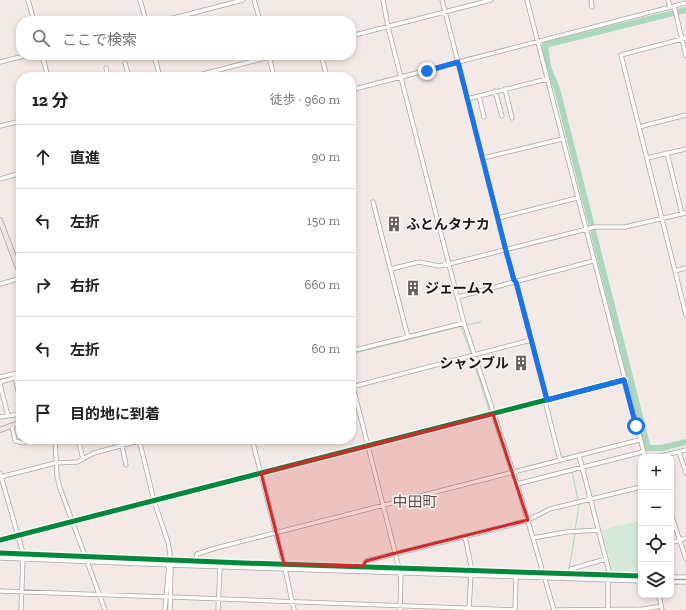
<!DOCTYPE html>
<html lang="ja">
<meta charset="utf-8">
<style>
:root{--surface:#fff;--page:#f6f6f6;--text:#222;--muted:#767676;--line:#e0e0e0}
body{margin:0;font-family:"Zilla Slab","Noto Sans JP",serif;background:var(--page);color:var(--text)}
.controls{position:absolute;right:12px;bottom:12px;display:grid;overflow:hidden;border-radius:8px;box-shadow:0 2px 6px #0003}
.controls button{width:36px;height:36px;display:grid;place-items:center;padding:0;border:0;border-bottom:1px solid var(--line);background:var(--surface);color:var(--text);font:20px sans-serif}
.stop{position:absolute;width:12px;height:12px;margin:-9px;border:3px solid #1a73e8;border-radius:50%;background:#fff}
.stop.end{background:#1a73e8;border-color:#fff;box-shadow:0 1px 4px #0008}
.list{margin:0;padding:0;list-style:none}
h2{display:flex;justify-content:space-between;align-items:center;height:52px;margin:0;padding:0 16px;font-size:17px}
h2 small{font-size:13px;font-weight:400;color:var(--muted)}
.list li{display:grid;grid-template-columns:26px 1fr auto;gap:12px;align-items:center;box-sizing:border-box;height:64px;padding:0 16px;border-top:1px solid var(--line)}
.list b{display:block;font-size:15px;white-space:nowrap}
.list em{font-size:13px;font-style:normal;color:var(--muted)}
.icon{flex:none;width:22px;height:22px;fill:none;stroke:currentColor;stroke-width:2;stroke-linecap:round;stroke-linejoin:round}
.map{position:relative;flex:none;width:686px;height:610px;overflow:hidden}
.search{position:absolute;background:var(--surface);box-shadow:0 2px 6px #0003;left:16px;top:16px;width:340px;height:44px;display:flex;align-items:center;gap:10px;box-sizing:border-box;padding:0 14px;border-radius:16px;color:var(--muted);font-size:15px}
.panel{position:absolute;background:var(--surface);box-shadow:0 2px 6px #0003;left:16px;top:72px;width:340px;height:372px;border-radius:16px}
.map>svg:first-child{display:block}
.green{fill:#d5e9da}
.lines{fill:none;stroke-linecap:round;stroke-linejoin:round}
.stream{stroke:#abd7bd;stroke-width:1}
.river{stroke:#abd7bd;stroke-width:6}
.minor-casing{stroke:#aba4a2;stroke-width:5}
.major-casing{stroke:#aea09d;stroke-width:6}
.minor{stroke:#fdfcfb;stroke-width:3.5}
.major{stroke:#ebe5e3;stroke-width:4.5}
.cycleway-casing{stroke:#fdf6f4;stroke-width:8}
.cycleway{stroke:#00873e;stroke-width:5}
.route{stroke:#1a73e8;stroke-width:5}
.marked{fill:#d62828;fill-opacity:0.2;stroke:#d62828;stroke-width:3;stroke-linejoin:round}
.labels{text-anchor:middle;dominant-baseline:central;stroke-width:3;stroke-linejoin:round;paint-order:stroke}
.poi-label{font-size:14px;font-weight:bold;fill:#1c1614;stroke:#fdf6f4;text-anchor:start}
.neighbourhood-label{font-size:15px;fill:#61514e;stroke:#fdf6f4}
</style>
<div class="map">
<svg width="686" height="610" viewBox="0 0 686 610">
<rect width="100%" height="100%" fill="#f3eae7"/>
<!-- green -->
<path class="green" d="M641 520V575L613 574 602 530Z"/>
<g class="lines">
<!-- stream -->
<path class="stream" d="M466 325 481 322
M461 327 471 354
M351 354 463 326
M472 357 490 413
M0 380 13 376
M491 416 510 472
M562 474 572 472 578 500
M511 475 516 486
M575 530 579 505
M569 570 575 533"/>
<!-- river -->
<path class="river" d="M686 10 545 45 548 67 557 89 648 448H662L686 442"/>
<defs>
<path id="minor" d="M28 0 34 21
M140 0 146 21
M254 0 260 21
M383 0 388 27 464 323 517 484 554 610
M442 0 458 62
M527 0 645 457
M591 0 592 7
M668 0 670 7
M674 6 686 56
M162 21 243 0
M351 36 491 0
M686 38 621 55 686 315
M42 55 48 77
M154 55 160 77
M321 55 326 73
M269 56 274 77
M0 62 28 55
M458 62 506 251 514 280 516 282 547 400
M125 63 129 77
M106 68 108 77
M191 77 277 55
M505 89 512 118
M351 90 686 3
M495 91 502 116
M479 96 484 117
M467 99 547 79
M0 126 21 121
M639 127 686 115
M667 153 682 214
M483 158 562 139
M647 158 686 149
M0 179 21 173
M373 202 408 337
M498 218 577 198
M391 269 419 262 439 266 449 264 595 227H625L686 213
M675 271 686 268
M0 284 21 278
M458 297 593 261
M351 351 464 323
M15 376 18 391
M0 377 21 372
M0 382 21 376
M0 384 8 416
M352 387 531 340
M353 387 399 568
M545 401 560 460
M0 417 21 414
M12 426 15 441 24 443
M55 439 57 476 60 488 105 610
M78 439 83 459
M139 439 154 501 168 542 170 553 165 610
M252 439 285 569 294 610
M122 446 126 465
M679 452 686 473
M579 455 610 575
M657 457 686 450
M0 473 23 553
M0 477 55 463 77 462 94 453 146 439
M517 484 642 452
M671 514 686 559
M465 536 472 571
M533 538 566 532 598 530
M0 540 624 380
M671 543 686 538
M0 553 243 563 641 576
M0 558 169 565 641 581
M195 561 197 554 216 548 639 440
M169 565 171 569 170 610
M363 566 366 561 507 526 528 520 550 509 641 487
M571 573V569L606 559
M671 577H686
M608 579V610
M671 582H686
M0 591 167 597
M659 595 662 610
M171 597 515 610
M21 610 23 559
M218 610 220 567
M400 610 401 573
M469 610 471 574
M515 610 516 577
M557 610 644 609 661 606"/>
<path id="major" d="M0 220 21 276
M0 430 21 422"/>
</defs>
<!-- minor casing -->
<use href="#minor" class="minor-casing"/>
<!-- major casing -->
<use href="#major" class="major-casing"/>
<!-- minor -->
<use href="#minor" class="minor"/>
<!-- major -->
<use href="#major" class="major"/>
<defs>
<path id="cycleway" d="M0 540 624 380
M0 553 243 563 641 576"/>
</defs>
<!-- cycleway casing -->
<use href="#cycleway" class="cycleway-casing"/>
<!-- cycleway -->
<use href="#cycleway" class="cycleway"/>
</g>
<g class="lines">
<!-- route -->
<path class="route" d="M427 71 458 62 506 251 514 280 516 282 547 400 624 380 636 426"/>
</g>
<!-- marked area -->
<path class="marked" d="M493 414 528 520 396 553 366 561 363 566 284 564 261 473Z"/>
<!-- icons -->
<defs>
<symbol id="building-bare" viewBox="-9 -9 18 18"><path d="M-4-6H4V6H1V3H-1V6H-4ZM-2.5-4.3h1.7v1.8h-1.7ZM.8-4.3h1.7v1.8H.8ZM-2.5-1h1.7V.8h-1.7ZM.8-1h1.7V.8H.8Z" fill="#67605e" stroke="#fdf6f4" stroke-width="2.5" paint-order="stroke"/></symbol>
</defs>
<g fill-rule="evenodd">
<use href="#building-bare" x="383" y="213" width="22" height="22"/>
<use href="#building-bare" x="402" y="277" width="22" height="22"/>
<use href="#building-bare" x="510" y="352" width="22" height="22"/>
</g>
<g class="labels">
<!-- poi labels -->
<g class="poi-label">
<text x="406" y="224">ふとんタナカ</text>
<text x="425" y="288">ジェームス</text>
<text x="509" y="363" text-anchor="end">シャンブル</text>
</g>
<!-- neighbourhood labels -->
<g class="neighbourhood-label">
<text x="415" y="502">中田町</text>
</g>
</g>
</svg>
<div class="controls">
<button>+</button>
<button>−</button>
<button><svg class="icon" aria-label="locate" viewBox="0 0 24 24"><circle cx="12" cy="12" r="6"/><path d="M12 2v4M12 18v4M2 12h4M18 12h4"/></svg></button>
<button><svg class="icon" aria-label="layers" viewBox="0 0 24 24"><path d="M12 4l9 5-9 5-9-5zM3 14l9 5 9-5"/></svg></button>
</div>
<div class="stop" style="left:636px;top:426px"></div>
<div class="stop end" style="left:427px;top:71px"></div>
<div class="search"><svg class="icon" aria-label="search" viewBox="0 0 24 24"><circle cx="10" cy="10" r="6"/><path d="M15 15l6 6"/></svg>ここで検索</div>
<section class="panel">
<h2>12 分<small>徒歩 · 960 m</small></h2>
<ul class="list">
<li><svg class="icon" aria-label="ahead" viewBox="0 0 24 24"><path d="M12 20V5M6 11l6-6 6 6"/></svg><div><b>直進</b></div><em>90 m</em></li>
<li><svg class="icon" aria-label="left" viewBox="0 0 24 24"><path d="M17 20v-9H6M10 6l-5 5 5 5"/></svg><div><b>左折</b></div><em>150 m</em></li>
<li><svg class="icon" aria-label="right" viewBox="0 0 24 24"><path d="M7 20v-9h11M14 6l5 5-5 5"/></svg><div><b>右折</b></div><em>660 m</em></li>
<li><svg class="icon" aria-label="left" viewBox="0 0 24 24"><path d="M17 20v-9H6M10 6l-5 5 5 5"/></svg><div><b>左折</b></div><em>60 m</em></li>
<li><svg class="icon" aria-label="arrive" viewBox="0 0 24 24"><path d="M6 21V4h12l-3 4 3 4H6"/></svg><div><b>目的地に到着</b></div></li>
</ul>
</section>
</div>
